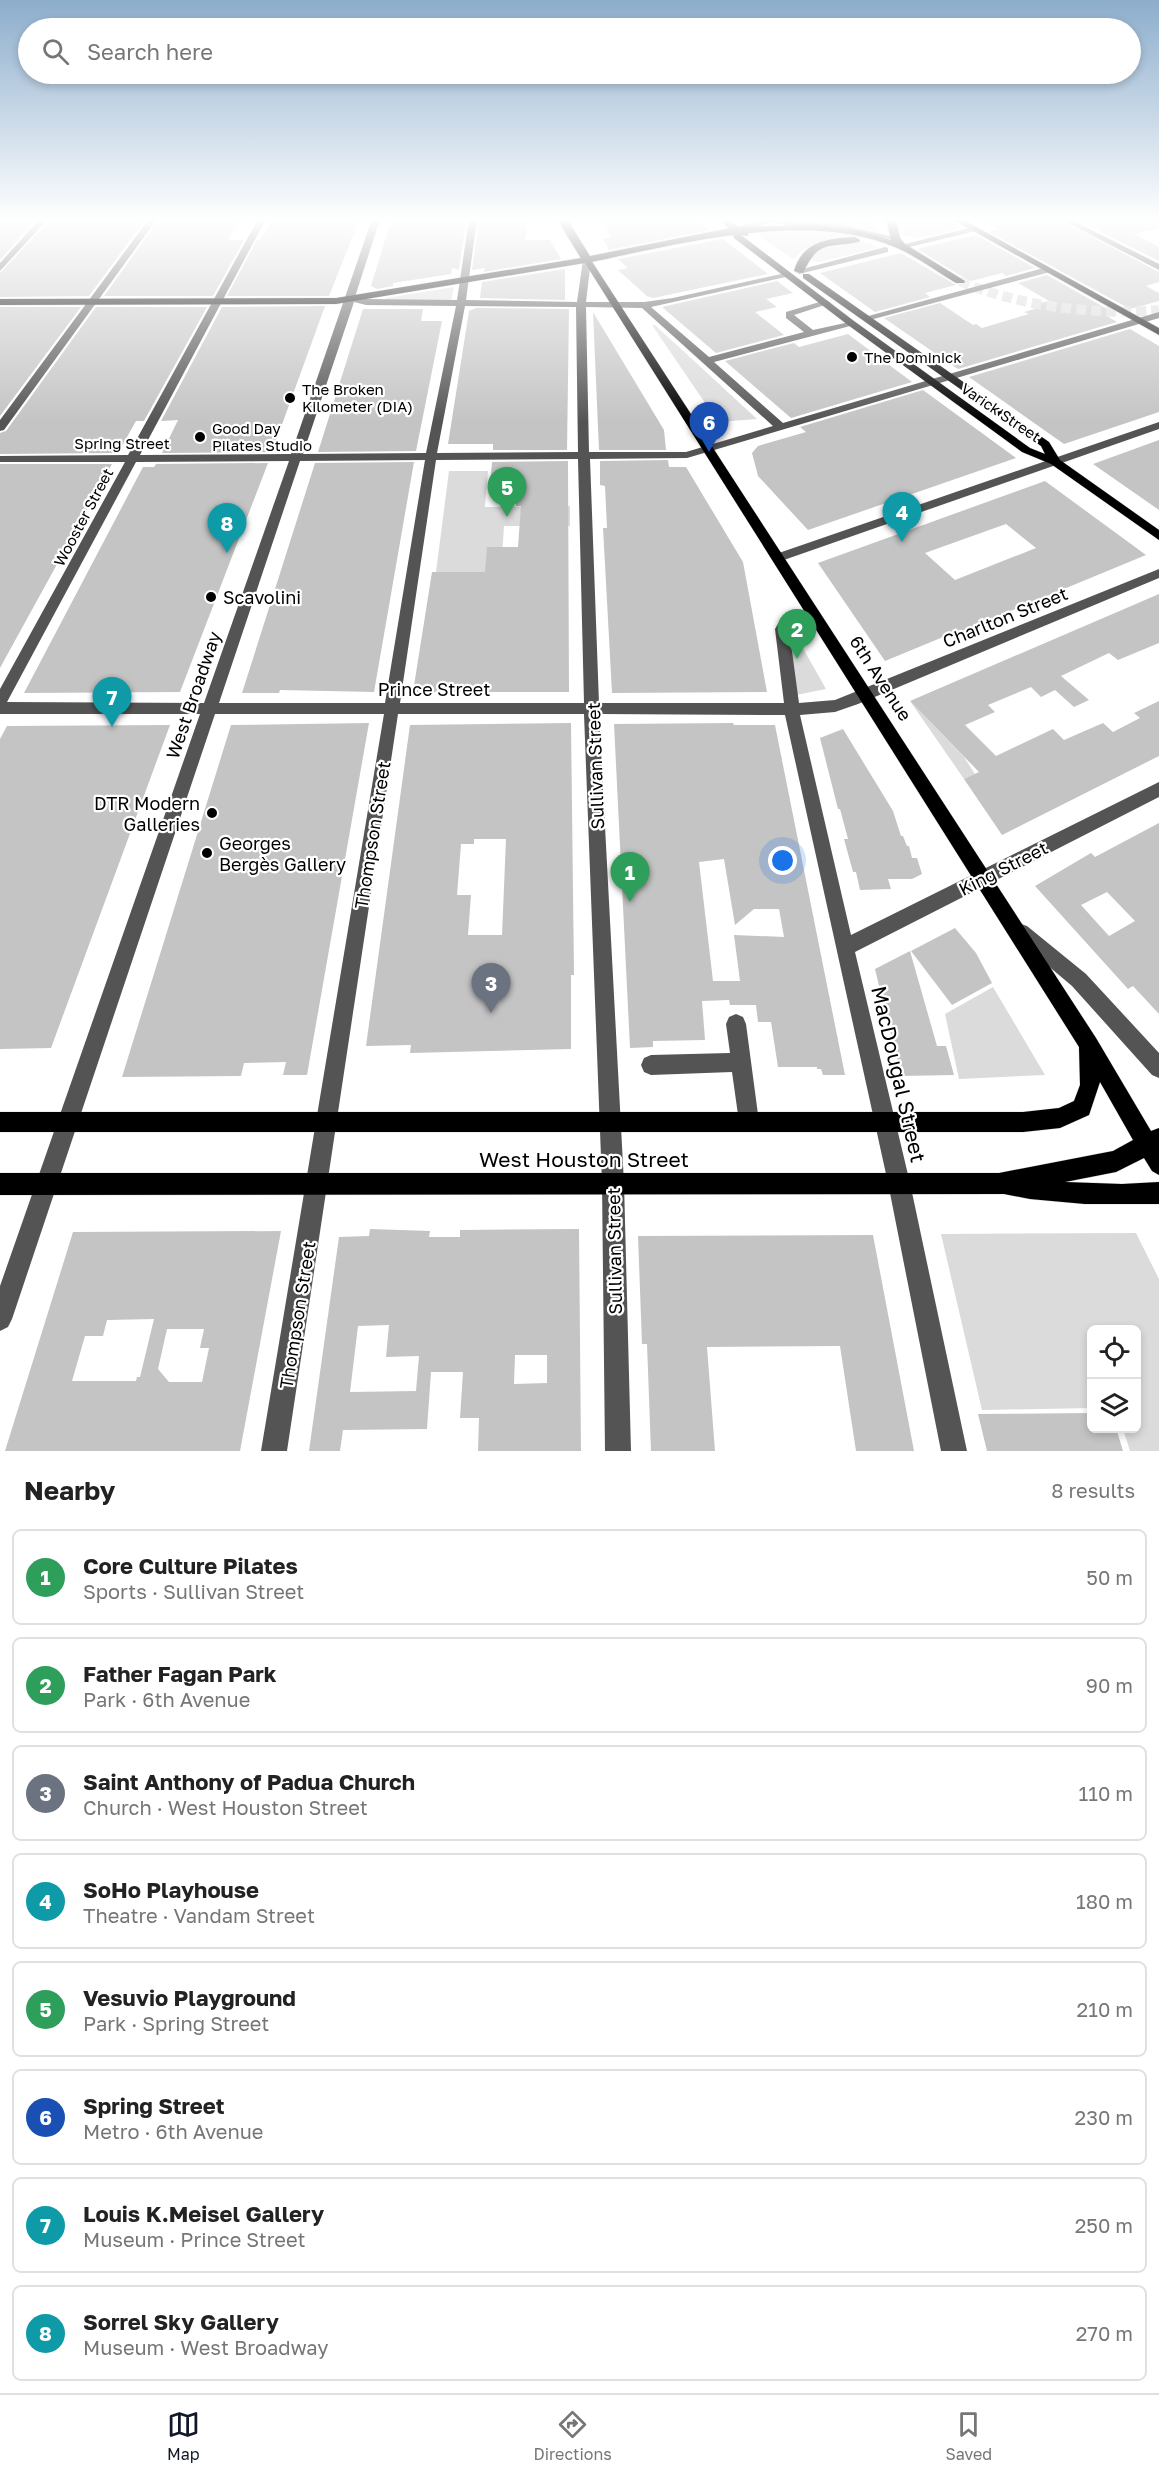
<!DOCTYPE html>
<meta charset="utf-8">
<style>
:root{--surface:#fff;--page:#f2f2f2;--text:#222;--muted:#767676;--line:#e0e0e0;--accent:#111827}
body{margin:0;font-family:"Golos Text",sans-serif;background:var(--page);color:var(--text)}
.controls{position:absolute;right:18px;bottom:18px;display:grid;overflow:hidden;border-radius:9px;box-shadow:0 3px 9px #0003}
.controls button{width:54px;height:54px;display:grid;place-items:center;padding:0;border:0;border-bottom:2px solid var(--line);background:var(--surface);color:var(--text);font:30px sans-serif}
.you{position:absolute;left:783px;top:861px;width:21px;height:21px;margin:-15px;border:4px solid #fff;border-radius:50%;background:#1a73e8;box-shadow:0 0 0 9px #1a73e833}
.badge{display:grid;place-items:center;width:39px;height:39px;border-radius:50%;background:var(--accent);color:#fff;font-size:20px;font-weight:700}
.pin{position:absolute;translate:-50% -50px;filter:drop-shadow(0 2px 3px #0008)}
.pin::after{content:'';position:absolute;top:32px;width:21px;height:18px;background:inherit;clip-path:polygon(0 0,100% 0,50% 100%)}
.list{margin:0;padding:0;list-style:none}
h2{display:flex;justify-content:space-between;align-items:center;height:78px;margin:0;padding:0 24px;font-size:26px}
h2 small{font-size:20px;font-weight:400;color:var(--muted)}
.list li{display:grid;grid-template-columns:39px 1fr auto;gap:18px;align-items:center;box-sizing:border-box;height:96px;margin:0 12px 12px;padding:0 12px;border:2px solid var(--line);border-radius:9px}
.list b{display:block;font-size:22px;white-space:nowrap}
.list p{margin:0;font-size:20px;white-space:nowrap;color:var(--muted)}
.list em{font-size:20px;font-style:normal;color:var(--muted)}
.icon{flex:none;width:33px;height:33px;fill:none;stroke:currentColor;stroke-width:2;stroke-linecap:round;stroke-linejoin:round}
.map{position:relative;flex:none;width:1159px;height:1451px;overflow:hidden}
.search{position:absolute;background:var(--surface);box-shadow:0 3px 9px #0003;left:18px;right:18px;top:18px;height:66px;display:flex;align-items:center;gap:15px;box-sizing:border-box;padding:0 21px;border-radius:33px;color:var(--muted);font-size:22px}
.sheet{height:942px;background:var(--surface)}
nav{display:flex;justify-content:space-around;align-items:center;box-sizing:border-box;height:84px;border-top:2px solid var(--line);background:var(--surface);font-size:16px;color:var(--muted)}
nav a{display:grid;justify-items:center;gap:3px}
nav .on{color:var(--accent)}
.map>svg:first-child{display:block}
.green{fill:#dbdbdb}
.building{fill:#c4c4c4;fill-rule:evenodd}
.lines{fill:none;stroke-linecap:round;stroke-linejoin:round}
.highway-tunnel{stroke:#d9d9d9;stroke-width:10;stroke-dasharray:10 5;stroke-linecap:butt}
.major-casing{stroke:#dbdbdb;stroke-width:1}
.highway-casing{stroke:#dbdbdb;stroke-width:2}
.minor{fill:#545454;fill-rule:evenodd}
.major{fill:#000;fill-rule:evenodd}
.highway{fill:#000;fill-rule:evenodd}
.poi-dot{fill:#000;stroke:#fff;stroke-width:2}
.labels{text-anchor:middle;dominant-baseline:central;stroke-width:4.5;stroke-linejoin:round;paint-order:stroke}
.far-poi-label{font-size:15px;fill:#000;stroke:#fff;text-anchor:start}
.far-street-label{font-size:15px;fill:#000;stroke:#fff}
.poi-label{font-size:18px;fill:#000;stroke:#fff;text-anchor:start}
.street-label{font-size:18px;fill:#000;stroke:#fff}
.near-street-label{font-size:21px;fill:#000;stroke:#fff}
</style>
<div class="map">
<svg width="1159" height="1451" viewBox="0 0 1159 1451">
<rect width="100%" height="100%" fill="#fff"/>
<!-- green -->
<path class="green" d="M810 219H840L847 223 870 219 880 230 878 232 802 221Z
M895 219H947L959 227C943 235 916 241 898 234Z
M771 230C805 230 840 230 873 239 851 238 827 238 807 248 800 251 799 256 793 259L760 237 761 234Z
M855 241 870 243 877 248 819 262 812 261V256C823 244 840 244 855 241Z
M454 287 451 301 386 300V298Z
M652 325H655L757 419 718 422Z
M449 471H488L485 507 570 506V526H504L501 572H436Z
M787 620 826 689 791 696Z
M910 701 964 757 975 774 964 779Z
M993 987 1045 1075 959 1079 945 1014Z
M1136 1233 1159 1279V1451H1130L1123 1429 1136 1428V1330H1092L1091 1408 982 1410 941 1234Z"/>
<!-- building -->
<path class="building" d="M601 219H695L709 230 609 250 603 239 611 237Z
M980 219H1058L1159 272V282L1146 286 1159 293V301L1130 309 989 232 998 229Z
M1075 219H1159V228L1134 234 1159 247V261Z
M135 221H144L89 296 0 297V273L48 222Z
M158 221H239L228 240H244L213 296H104Z
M272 221H359L329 296H227L257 240H260Z
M391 221H466L459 270 452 268 451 274 393 283V286L377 289 371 286Z
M479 221H527L525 240H550L561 259 484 272 485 268 472 270Z
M0 222H34L0 260Z
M976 235 1035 268 1006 276 1002 273 967 282 966 279 917 249Z
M723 239 768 274 653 298 647 296 618 270 628 268 618 259Z
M901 253 956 285 925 293 930 297 875 312 820 273Z
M565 269V300L480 298 482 282Z
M1047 275 1116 314 1107 316 1117 322 958 369 884 318 940 303 973 325 976 324 982 328 1029 314 1024 312 1041 307 1036 304 1049 301 1018 283Z
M777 281 793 293 766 299 777 307 755 312 784 335 716 353 662 307Z
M325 306 272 452 162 453 178 420 161 421 222 307Z
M0 307H81L0 416Z
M96 307H207L144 421H136L118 453 0 454V433L6 431Z
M476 308 569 309 567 450H493V444H448L469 311Z
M363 309H423L421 321H442L416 451 318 452Z
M593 312 664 430 666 450H599Z
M1130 329 1159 346V412L1064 444 969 377Z
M848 334 912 382 791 418 725 361 794 343 799 347Z
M923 390 1016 458 808 530 758 476 752 453 758 446 806 432 800 427Z
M1159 440V510L1093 464Z
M668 460 669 467H686L743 562 767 692 612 693 603 528H607L605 486 600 485V461Z
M568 461 569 692H413L432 572H485L487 547H518L521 506H516L517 489 490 487 492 462Z
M414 462 374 692 280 690 279 693H242L315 463Z
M268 463 180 692 24 693 143 467H154L156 464Z
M0 464H112L0 668Z
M1045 481 1146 555 950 636 948 635 885 661 818 563ZM1006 524 1036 548 955 580 925 553Z
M1159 594V643L1118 660 1109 653 1061 676 1089 700 1074 707 1055 690 1041 697 1031 687 988 705 995 712 965 725 996 756 1053 729 1064 740 1103 723 1113 732 1140 718 1134 713 1159 701V756L1002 835 964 779 979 772 910 701Z
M369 723 307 1075H283L286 1062 244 1063 241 1076 122 1077 231 725Z
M571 723 574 975H571V1049L410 1053 411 1045 366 1046 410 725ZM474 839H506L502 935H468L471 895H457L461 844H474Z
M733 723 734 725H775L845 1075H823L821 1069H817V1067H778L771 1022H758L756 1005H730L729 1000 702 1001 705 1040 653 1041V1047L630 1048 614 724ZM724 859 735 925 754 909H779L784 937 734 935 740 981H713L699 862Z
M170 725 51 1048 0 1049V739L7 726Z
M843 729 893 811 901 836H903L907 846H909L912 858H917L922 874 912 879H888L891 889 860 890 856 872H853L844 839H848L840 809H838L820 738Z
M1159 823V1014L1133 986 1128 989 1035 886 1091 853 1095 857ZM1107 892 1135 921 1109 936 1081 905Z
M955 928 976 953 992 983 952 1005 911 951Z
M910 951 937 1046H946L954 1075 901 1076 875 969Z
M370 1229 430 1231 429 1237H460V1230L579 1229 581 1451H478L479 1418H460L463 1372H431L427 1429 343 1430 340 1451H309L339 1237 369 1236ZM389 1325 386 1357 419 1356 416 1391 350 1392 358 1326ZM515 1355H547V1383L514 1384Z
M281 1231 240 1451H5L73 1232ZM154 1319 140 1377H137L136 1381H72L85 1336H103L107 1320ZM167 1329H204L200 1348H209L202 1382H169L158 1369Z
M873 1235 914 1451H856L840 1346 707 1347 715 1451H651L647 1344H642L638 1236Z
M1092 1413V1428H1116L1123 1451H987L978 1414Z"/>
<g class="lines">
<!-- highway-tunnel -->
<path class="highway-tunnel" d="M960 281C1017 306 1097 316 1159 310"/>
<defs>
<path id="major" d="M716 219H726L748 232V236L741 235 854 321 1030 448 1045 454 1041 446 803 278V274H809L1049 442 1060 460 1159 530V540L1051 464 1022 452 848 325 734 238 731 229Z
M952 219H962L1159 328V335Z
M587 257 591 260 1096 1038 1151 1131 1159 1128V1175L1152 1171 1144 1158 1116 1172 1065 1182 1122 1184 1159 1182V1204H1085L1030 1199 1004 1194 0 1195V1173H999L1113 1151 1133 1140 1100 1082 1089 1115 1060 1128 1023 1132H0V1112H1023L1059 1108 1074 1101 1080 1085 1079 1047 585 263 336 304 0 305V299L336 298Z"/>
<path id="highway" d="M557 219H567L590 256 735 227 813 225 861 231 891 240 886 219H896L900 238 905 244 965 281 964 283H956C937 272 918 257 897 248 807 209 679 244 587 263L582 260Z
M855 237 860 240 859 242C826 248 819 240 803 273L794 271C802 242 828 238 855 237Z"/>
</defs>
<!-- major casing -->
<use href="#major" class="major-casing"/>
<!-- highway casing -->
<use href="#highway" class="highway-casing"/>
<!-- minor -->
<path class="minor" d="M40 219H48L0 271V263Z
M149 219H157L4 430 0 431V420Z
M258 219H266L140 455 291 454 372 219H380L355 297 366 299 457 300 469 219H477L466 300 577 302 583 260 587 257 591 260 586 302H644L673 298 790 272V276L651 307 709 357 804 332 786 318V312L826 300 831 303 794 315 813 330 854 321V325L714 362 783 423 1159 312V318L687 458 590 459 599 703H784L775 629 782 617 787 615 794 620 789 629 799 703 835 700 1159 569V578L858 704 835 712 800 715 851 935 1159 782V797L855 952 910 1183 967 1451H941L888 1183 785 715 599 714 624 1183 631 1451H605L602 1183 584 714H398L287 1451H261L384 714H215L12 1319 8 1327 0 1331V1286L200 714H0V689L125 462H0V456L128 455ZM354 302 366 305 456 306 426 453 303 454ZM465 306 576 307 578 452 437 453ZM586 307 642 308 773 426 686 452H589ZM578 459 584 703H400L436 460ZM425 460 385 703H219L300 461ZM289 461 204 703 7 702 136 462Z
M767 219 841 225 899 238 895 240 841 229 786 225 775 222 733 231 729 229Z
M1060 219H1070L1159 264V270Z
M973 227 977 229 976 231 901 249 897 246Z
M885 247 888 248V252L799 274 795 271Z
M1047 267 1051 270 1050 272 866 321 861 318Z
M1159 422V429L781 561 777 562 771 558 773 555Z
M1021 924 1027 926 1086 974 1159 1053V1078L1152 1075 1072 986 1015 938 1012 932 1015 926Z
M736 1014 743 1017 746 1024 759 1122 756 1129 749 1132 742 1129 739 1122 732 1072 651 1075 644 1072 641 1065 644 1058 651 1055 730 1053 726 1024 729 1017Z"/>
<!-- major -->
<use href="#major" class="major"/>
<!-- highway -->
<use href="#highway" class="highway"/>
</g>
<!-- sky -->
<linearGradient id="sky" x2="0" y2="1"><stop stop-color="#8cadcc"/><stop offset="0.52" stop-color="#fff"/><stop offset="1" stop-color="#fff" stop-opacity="0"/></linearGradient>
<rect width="1159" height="422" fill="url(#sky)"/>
<!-- markers -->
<g class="poi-dot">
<circle cx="852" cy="357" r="6"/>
<circle cx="290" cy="398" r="6"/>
<circle cx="200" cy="437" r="6"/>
<circle cx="211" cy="597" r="6"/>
<circle cx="212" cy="813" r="6"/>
<circle cx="207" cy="853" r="6"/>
</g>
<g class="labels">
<!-- far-poi labels -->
<g class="far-poi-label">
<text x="864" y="357">The Dominick</text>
<text x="302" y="389">The Broken<tspan x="302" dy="17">Kilometer (DIA)</tspan></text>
<text x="212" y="428">Good Day<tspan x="212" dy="17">Pilates Studio</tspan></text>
</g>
<!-- far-street labels -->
<g class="far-street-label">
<text transform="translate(1001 412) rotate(34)">Varick Street</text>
<text x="122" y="443">Spring Street</text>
<text transform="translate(83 517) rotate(-62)">Wooster Street</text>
</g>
<!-- poi labels -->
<g class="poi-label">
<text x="223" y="597">Scavolini</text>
<text x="200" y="803" text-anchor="end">DTR Modern<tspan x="200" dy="21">Galleries</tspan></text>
<text x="219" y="843">Georges<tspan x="219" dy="21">Bergès Gallery</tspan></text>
</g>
<!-- street labels -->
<g class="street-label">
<text transform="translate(1005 617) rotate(-22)">Charlton Street</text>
<text transform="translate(881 678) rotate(57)">6th Avenue</text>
<text x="434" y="689">Prince Street</text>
<text transform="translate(193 695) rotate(-71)">West Broadway</text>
<text transform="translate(595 766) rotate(-92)">Sullivan Street</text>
<text transform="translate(372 835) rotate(-81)">Thompson Street</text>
<text transform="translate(1003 868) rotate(-27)">King Street</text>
<text transform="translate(614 1251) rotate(-91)">Sullivan Street</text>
<text transform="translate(297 1315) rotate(-81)">Thompson Street</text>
</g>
<!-- near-street labels -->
<g class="near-street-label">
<text transform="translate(899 1074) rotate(77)">MacDougal Street</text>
<text x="584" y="1159">West Houston Street</text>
</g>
</g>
</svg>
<div class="controls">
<button><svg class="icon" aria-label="locate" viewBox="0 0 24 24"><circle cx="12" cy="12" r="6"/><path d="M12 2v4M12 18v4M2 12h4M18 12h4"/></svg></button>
<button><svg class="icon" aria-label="layers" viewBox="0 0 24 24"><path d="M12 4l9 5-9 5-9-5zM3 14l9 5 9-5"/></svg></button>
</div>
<div class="you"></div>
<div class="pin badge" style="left:630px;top:902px;background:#2e9e5b">1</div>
<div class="pin badge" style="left:797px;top:659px;background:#2e9e5b">2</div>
<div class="pin badge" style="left:491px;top:1013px;background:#6b7280">3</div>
<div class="pin badge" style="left:902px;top:542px;background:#0f9aa8">4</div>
<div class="pin badge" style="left:507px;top:517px;background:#2e9e5b">5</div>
<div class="pin badge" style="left:709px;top:452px;background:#1a4fb4">6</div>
<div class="pin badge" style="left:112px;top:727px;background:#0f9aa8">7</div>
<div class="pin badge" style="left:227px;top:553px;background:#0f9aa8">8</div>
<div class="search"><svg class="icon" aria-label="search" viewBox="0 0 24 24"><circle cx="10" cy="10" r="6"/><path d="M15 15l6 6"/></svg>Search here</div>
</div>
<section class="sheet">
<h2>Nearby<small>8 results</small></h2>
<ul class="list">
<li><span class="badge" style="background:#2e9e5b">1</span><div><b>Core Culture Pilates</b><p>Sports · Sullivan Street</p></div><em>50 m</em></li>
<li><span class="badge" style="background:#2e9e5b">2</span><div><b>Father Fagan Park</b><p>Park · 6th Avenue</p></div><em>90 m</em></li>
<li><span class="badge" style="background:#6b7280">3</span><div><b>Saint Anthony of Padua Church</b><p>Church · West Houston Street</p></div><em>110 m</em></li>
<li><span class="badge" style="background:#0f9aa8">4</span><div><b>SoHo Playhouse</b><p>Theatre · Vandam Street</p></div><em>180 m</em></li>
<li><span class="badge" style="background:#2e9e5b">5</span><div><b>Vesuvio Playground</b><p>Park · Spring Street</p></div><em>210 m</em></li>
<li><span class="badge" style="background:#1a4fb4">6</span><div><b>Spring Street</b><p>Metro · 6th Avenue</p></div><em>230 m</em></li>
<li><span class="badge" style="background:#0f9aa8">7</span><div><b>Louis K.Meisel Gallery</b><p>Museum · Prince Street</p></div><em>250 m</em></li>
<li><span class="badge" style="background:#0f9aa8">8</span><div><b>Sorrel Sky Gallery</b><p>Museum · West Broadway</p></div><em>270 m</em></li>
</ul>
</section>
<nav>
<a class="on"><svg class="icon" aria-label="map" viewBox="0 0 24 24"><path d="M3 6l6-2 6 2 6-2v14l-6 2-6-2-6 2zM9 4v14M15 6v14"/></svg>Map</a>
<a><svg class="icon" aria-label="directions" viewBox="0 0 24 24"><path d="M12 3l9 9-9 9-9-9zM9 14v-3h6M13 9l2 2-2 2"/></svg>Directions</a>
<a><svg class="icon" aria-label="saved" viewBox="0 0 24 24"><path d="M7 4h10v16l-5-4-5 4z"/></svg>Saved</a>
</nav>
